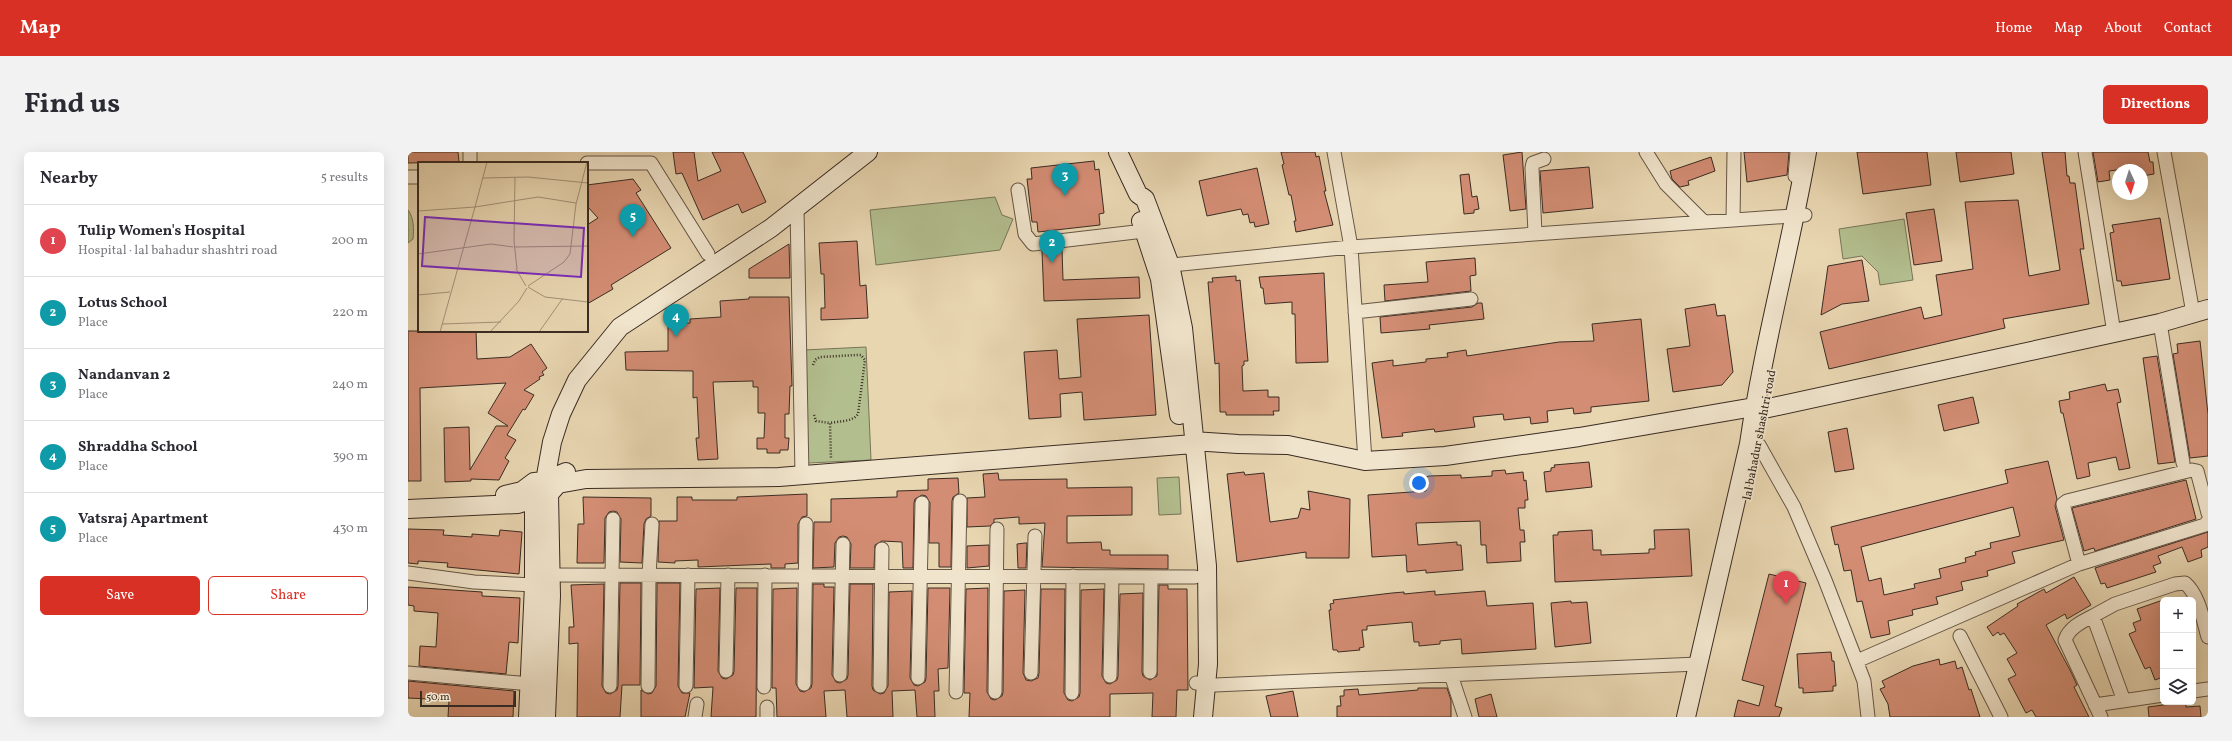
<!DOCTYPE html>
<meta charset="utf-8">
<style>
:root{--surface:#fff;--page:#f2f2f3;--text:#2b2b33;--muted:#7c7c81;--line:#e1e1e2;--accent:#d93025}
body{margin:0;font-family:Vollkorn,serif;background:var(--page);color:var(--text)}
.controls{position:absolute;right:12px;bottom:12px;display:grid;overflow:hidden;border-radius:6px;box-shadow:0 4px 16px #0002}
.controls button{width:36px;height:36px;display:grid;place-items:center;padding:0;border:0;border-bottom:1px solid var(--line);background:var(--surface);color:var(--text);font:20px sans-serif}
.compass{position:absolute;left:1704px;top:12px;width:36px;height:36px;border-radius:50%;background:var(--surface);box-shadow:0 4px 16px #0002;rotate:176deg}
.scale{position:absolute;left:12px;bottom:10px;width:96px;box-sizing:border-box;padding-left:4px;border:2px solid #3b2c23;border-top:0;font-size:11px;line-height:14px;white-space:nowrap;color:#3b2c23;-webkit-text-stroke:3px #f0e4cc;paint-order:stroke}
.you{position:absolute;left:1011px;top:331px;width:14px;height:14px;margin:-10px;border:3px solid #fff;border-radius:50%;background:#1a73e8;box-shadow:0 0 0 6px #1a73e833}
.badge{display:grid;place-items:center;width:26px;height:26px;border-radius:50%;background:var(--accent);color:#fff;font-size:13px;font-weight:700}
.pin{position:absolute;translate:-50% -33px;filter:drop-shadow(0 1px 2px #0008)}
.pin::after{content:'';position:absolute;top:21px;width:14px;height:12px;background:inherit;clip-path:polygon(0 0,100% 0,50% 100%)}
.list{margin:0;padding:0;list-style:none}
h2{display:flex;justify-content:space-between;align-items:center;height:52px;margin:0;padding:0 16px;font-size:17px}
h2 small{font-size:13px;font-weight:400;color:var(--muted)}
.list li{display:grid;grid-template-columns:26px 1fr auto;gap:12px;align-items:center;box-sizing:border-box;height:72px;padding:0 16px;border-top:1px solid var(--line)}
.list b{display:block;font-size:15px;white-space:nowrap}
.list p{margin:0;font-size:13px;white-space:nowrap;color:var(--muted)}
.list em{font-size:13px;font-style:normal;color:var(--muted)}
.actions{display:flex;gap:8px;padding:12px 16px}
.actions a{flex:1;padding:9px 0;border:1px solid var(--accent);border-radius:6px;text-align:center;font-size:14px;color:var(--accent)}
.actions .main{background:var(--accent);color:#fff}
.icon{flex:none;width:22px;height:22px;fill:none;stroke:currentColor;stroke-width:2;stroke-linecap:round;stroke-linejoin:round}
.map{position:relative;flex:none;width:1800px;height:565px;overflow:hidden;border-radius:6px}
header{display:flex;align-items:center;gap:24px;box-sizing:border-box;height:56px;padding:0 20px;background:var(--accent);color:#fff}
header strong{font-size:19px}
nav{display:flex;gap:22px;margin-inline-start:auto;font-size:14px}
.intro{display:flex;align-items:center;justify-content:space-between;box-sizing:border-box;height:96px;padding:0 24px}
h1{margin:0;font-size:28px}
.button{padding:10px 18px;border-radius:6px;background:var(--accent);color:#fff;font-size:14px;font-weight:700}
main{display:flex;gap:24px;padding:0 24px}
aside{flex:1;background:var(--surface);border-radius:6px;box-shadow:0 4px 16px #0002}
.map>svg:first-child{display:block}
.green{fill:#b3be8e;stroke:#777558}
.building{fill:#d38d74;stroke:#3b2c23;fill-rule:evenodd}
.lines{fill:none;stroke-linecap:round;stroke-linejoin:round}
.street-casing{stroke:#665646;stroke-width:15}
.secondary-casing{stroke:#3b2c23;stroke-width:20}
.path{stroke:#3b2c23;stroke-width:2.5;stroke-dasharray:1 2;stroke-linecap:butt}
.street{stroke:#f0e4cc;stroke-width:13}
.secondary{stroke:#f0e4cc;stroke-width:18}
.labels{text-anchor:middle;dominant-baseline:central;stroke-width:3.5;stroke-linejoin:round;paint-order:stroke}
.street-label{font-size:12px;fill:#3b2c23;stroke:#f0e4cc}
.inset-road{fill:none;stroke:#a39278;stroke-width:1}
.view{fill:#7b2cbf;fill-opacity:0.15;stroke:#7b2cbf;stroke-width:2}
.inset-edge{fill:none;stroke:#3b2c23;stroke-width:2}
</style>
<header>
<strong>Map</strong>
<nav><a>Home</a><a>Map</a><a>About</a><a>Contact</a></nav>
</header>
<div class="intro"><h1>Find us</h1><a class="button">Directions</a></div>
<main>
<aside>
<h2>Nearby<small>5 results</small></h2>
<ul class="list">
<li><span class="badge" style="background:#e0444e">1</span><div><b>Tulip Women's Hospital</b><p>Hospital · lal bahadur shashtri road</p></div><em>200 m</em></li>
<li><span class="badge" style="background:#0f9aa8">2</span><div><b>Lotus School</b><p>Place</p></div><em>220 m</em></li>
<li><span class="badge" style="background:#0f9aa8">3</span><div><b>Nandanvan 2</b><p>Place</p></div><em>240 m</em></li>
<li><span class="badge" style="background:#0f9aa8">4</span><div><b>Shraddha School</b><p>Place</p></div><em>390 m</em></li>
<li><span class="badge" style="background:#0f9aa8">5</span><div><b>Vatsraj Apartment</b><p>Place</p></div><em>430 m</em></li>
</ul>
<div class="actions"><a class="main">Save</a><a>Share</a></div>
</aside>
<div class="map">
<svg width="1800" height="565" viewBox="0 0 1800 565">
<rect width="100%" height="100%" fill="#e8d6b1"/>
<filter id="stains"><feTurbulence type="fractalNoise" baseFrequency=".005" numOctaves="4"/><feColorMatrix values="0 0 0 0 .2 0 0 0 0 .09 0 0 0 0 .02 0 0 0 .5 -.17"/></filter>
<radialGradient id="worn" r=".72"><stop offset=".6" stop-color="#630" stop-opacity="0"/><stop offset="1" stop-color="#630" stop-opacity=".3"/></radialGradient>
<!-- green -->
<path class="green" d="M587 45 594 63 605 67 592 98 468 113 462 58Z
M0 58C6 66 6 77 5 87L0 91Z
M1496 67 1505 128 1472 133 1470 120 1454 104 1435 107 1431 77Z
M458 195 463 308 400 311 396 198Z
M771 325 773 362 751 363 749 326Z"/>
<!-- building -->
<path class="building" d="M0 0H50L51 10 0 11Z
M265 0H286L290 29 313 19 304 0H335L358 50 334 61 330 52 295 68 274 21 268 22Z
M873 0H907L908 5 911 4 918 39H916L925 73 888 80 886 69H888L883 43H881L874 13 876 12Z
M1114 0 1118 57 1102 59 1095 3Z
M1336 0H1381L1379 23 1339 30Z
M1449 0H1519L1523 33 1455 42Z
M1548 0H1603L1606 22 1552 30Z
M1634 0H1657L1659 24H1661L1662 31H1667L1676 97H1672L1681 152 1595 167 1597 176 1421 217 1412 180 1513 155 1516 167 1534 163 1528 123 1565 117 1557 50 1610 48 1621 124 1652 118Z
M1685 0H1740L1742 10H1745L1746 22 1734 24 1732 15 1701 19 1702 28 1690 30Z
M1303 5 1307 19 1280 29 1281 33 1272 35 1264 27 1262 19Z
M686 9 687 18 691 17 696 61 691 62 692 73 630 80 629 70H624L619 27H624L623 16Z
M1181 15 1185 56 1135 61 1132 19Z
M849 16 861 72 847 75 846 70 842 71 840 62 835 63 833 57 799 64 791 29Z
M1061 22 1064 45 1069 44 1071 57 1066 58V61L1056 62 1052 23Z
M225 27 233 38 228 41 263 96 203 133 205 137 179 152V73L190 66 179 54V33Z
M1526 57 1534 109 1506 113 1498 61Z
M1752 66 1762 127 1714 134 1713 129H1709L1702 81 1706 80 1704 73Z
M449 89 452 134 458 133 460 166 413 168V156H417L416 122H413L411 91Z
M381 92 382 126H341V117Z
M654 97 655 128 731 125 732 146 636 149 634 99Z
M1067 106 1068 123 1062 124 1063 139 977 149 976 133 1020 130 1018 110Z
M1454 108 1461 149 1434 152 1413 163 1420 114Z
M916 121 920 210 888 211 887 162H884V150L857 152 855 136H853L851 125Z
M828 124V129L832 128 840 209H836V213L834 214 835 239 860 238V245H871V259H865L866 263H818V260H812L811 211 807 212 800 130H805L804 126Z
M341 145H381L384 234H382L381 262H377V286H381L380 298H372V301H359V297H349V286H356L357 261H350V235H345V229L305 230 310 307 290 308 288 286H291L289 245 285 246V219L218 218 217 200 260 199V172L282 171V167L313 165 312 149 341 147Z
M1070 151H1074L1076 167 1021 173 1022 177 973 181 972 165 1064 155Z
M1307 152 1309 164 1317 163 1325 220 1314 233 1265 240 1259 197 1282 194 1277 157Z
M741 163 748 263 676 268 674 240 652 242 653 265 621 267 616 200 649 198 651 227 673 225 669 167Z
M1233 167 1241 249 1183 255V260L1166 262 1165 256 1139 259 1140 270 1123 272 1122 265 1096 268 1095 262 1065 265 1067 275 1027 280 1026 277 994 281 995 284 974 286 964 211 985 208V214L1018 210V207L1040 205 1039 201 1058 198 1059 204 1151 190 1186 189 1184 172Z
M0 179H68L69 207 102 205 123 192 139 216 134 220 136 223 131 225 132 227 116 238 126 243 117 258 115 257 99 283 108 288 97 306 101 309 91 328 63 327V329L37 330 36 276 61 275 62 318 88 274H100L80 261 98 231 12 236 13 329H0Z
M1792 189 1800 262V304L1782 306 1765 202 1770 201 1769 192Z
M1749 204 1767 310 1750 312 1735 206Z
M1697 232 1699 239 1710 237 1713 250 1709 251 1722 316 1711 318 1708 305 1680 311 1682 324 1669 327 1655 261H1653L1651 249 1662 247 1661 240Z
M1565 245 1571 271 1536 279 1530 253Z
M1439 276 1446 317 1427 320 1420 280Z
M1640 309 1649 347 1647 354 1656 388 1604 400 1607 411 1579 419 1580 424 1553 430 1555 438 1528 445 1530 452 1504 458 1505 463 1480 469 1482 482 1463 486 1454 449 1449 450 1443 418 1436 419 1430 392 1427 393 1423 375 1600 331 1597 318ZM1605 355 1612 384 1582 391 1583 396 1567 400 1568 403 1557 406 1558 410 1531 417 1533 426 1506 432 1507 436 1476 443 1473 426 1461 429 1453 395Z
M1181 310 1184 335 1138 340 1136 320 1143 319V316L1147 315 1146 313Z
M1097 318 1098 322 1115 320 1116 329 1118 328 1120 348H1117V356H1110L1112 378H1116L1117 390H1112L1113 409 1079 411 1078 393H1073L1072 369 1008 371 1010 393 1049 390V393H1053L1055 418 1018 421V418L999 420 998 403 964 405 960 343 1018 339V325L1021 324 1053 323V326L1084 324V319Z
M836 320 837 323 856 321 862 370 890 366 893 356 902 358 900 339 942 347 941 406H898V400L829 410 819 322Z
M590 321 591 328 659 327V336L724 335V363L659 364V391L693 390 694 398H702V403H760V417L634 415 637 371 611 372V365L586 367V370L582 374 559 375V346L577 345 575 322Z
M550 326 551 341 545 345 544 349 543 415H531V391H521L522 351 518 344 514 343 507 347 506 351 505 416H495L494 390 474 389 467 393 466 416H442L443 392 439 385 435 384 431 385 427 391 426 415 405 416 406 370H423V347L489 345V339L520 338V327Z
M1778 328 1788 367 1687 399 1686 396 1676 399 1664 356Z
M399 342V364L394 365 390 372V411L377 412V416H363V412L290 415V408L267 409V411L250 410 251 369H269V345H284V348H329V345Z
M175 345 243 346V364L238 367 236 372 234 411 212 410 213 367 209 360 205 359 201 360 197 366 196 411H169L170 372H176Z
M0 377 36 378 35 383 64 385V382L91 384 92 378 114 380 111 422 39 415 40 411 10 409V412L0 411Z
M1281 377 1284 424 1147 430 1145 383H1150V380L1184 378 1185 398H1193V403L1241 401V397H1247L1246 378Z
M1800 380V395L1793 398 1794 405 1780 410 1774 395 1750 404 1753 411 1745 414 1748 420 1699 436 1697 431 1693 432 1687 416Z
M617 391H619L618 416H610L609 392Z
M581 393V414L559 416V394Z
M1361 422 1398 431 1367 554 1374 556 1371 565H1326L1330 548 1351 554 1356 534 1334 528Z
M1666 425 1683 453 1659 467 1657 462 1638 473 1663 520 1669 533 1666 535 1681 565H1628L1624 558 1618 561 1600 527 1608 523 1599 507 1609 501 1596 481 1592 483 1590 480 1585 484 1579 475 1610 454 1609 452 1636 437 1638 441Z
M212 431H233L232 533H214L212 565H169L170 491 161 492V475H166L163 433 196 432 194 534 198 541 202 542 209 538 210 534Z
M249 431H272L270 534 274 541H282L277 565H233V538L240 542 244 541 248 534Z
M405 432H416V435H426L424 523 428 530 432 531 439 527 440 523 442 432H465L464 534 465 538 472 542 476 541 480 534 481 440 504 439 502 526 506 533 510 534 517 530 518 526 520 436H542L540 516 530 517 531 539H526L527 565H509L507 538 484 539 485 565H439L437 538 416 539 418 565H369L368 536H364L365 437 389 436 388 532 392 539 396 540 403 536 404 532Z
M751 433H760V437H779L780 538H769L768 565H744L745 541 702 542V565H561L562 541H556L558 437 580 436 579 540 583 547 587 548 594 544 595 540 596 439 617 438 615 521 618 528 623 529 630 526 631 521 633 437H657L656 541 660 548 664 549 671 545 672 541 673 438 696 437 694 524 698 531 702 532 709 528 710 524 712 442 735 441 734 520 735 524 742 528 749 524Z
M0 435 74 440V444L112 446 110 491 101 490 98 522 11 514 12 494 28 495 30 461 6 459V454L0 453Z
M312 436 310 519 314 526 318 527 325 523 326 519 328 436H349L348 565H303L305 535 286 536 288 437Z
M1027 439V443L1077 439 1079 454 1125 451 1128 497 1054 502 1053 487 1032 489V492L1011 494V490H1006L1004 470 959 474V478H954L956 495 951 496 952 498 930 500 929 498H925L921 458H923L922 452 926 451 925 448 984 441 996 440V442Z
M1755 448V525L1747 528 1742 515 1737 517 1721 482 1728 479 1725 471 1733 468 1729 457Z
M1163 449V451L1179 450 1183 491 1147 495 1143 451Z
M1423 500 1424 509H1426L1428 534H1425V539L1395 541V536H1391L1389 502Z
M1531 507 1532 513 1547 509 1549 517 1554 515 1561 538 1563 537 1572 565H1482L1480 552 1472 537 1477 535 1474 529 1505 514Z
M0 529 106 539 105 565H40L41 548 0 546Z
M1010 536H1039L1043 548V565H929V554H933L932 544H936V538L950 537 951 543 1010 538Z
M885 539 890 565H863L858 544Z
M1083 542 1089 565H1071L1067 547Z
M1778 550V555L1792 554 1793 565H1741L1740 555Z"/>
<g class="lines">
<defs>
<path id="street" d="M62 0V11
M926 0 943 95 957 309
M1238 0 1258 32 1296 70
M1677 0 1706 181
M1756 0 1785 161
M179 11H243L300 102
M1387 24 1389 0
M0 25H11
M610 38 617 82 625 92 736 79
M389 56 394 323
M1325 68 1326 0
M1127 81 1124 16 1125 11 1136 7
M754 114 943 95 1397 63
M947 160 1063 147
M1752 171 1775 311
M1351 293 1386 355 1417 428 1456 529 1460 565
M1671 412 1655 352 1659 349 1784 318 1789 319 1800 361
M0 421 66 430 126 433
M143 423 787 425
M1685 464C1673 470 1661 476 1657 488L1693 565
M1552 484 1593 565
M1449 509 1671 412 1797 373 1800 369
M318 519 320 423
M742 520 743 425
M0 521 122 532
M623 521 627 384
M432 523 435 392
M1043 523 1057 565
M702 524 704 425
M510 526 514 351
M788 531 807 533 1290 512
M396 532 398 372
M202 534 205 367
M240 534 241 423 244 372
M278 534 280 423
M472 534 474 397
M356 535 357 423
M1785 539 1800 537
M548 540 552 349
M587 540 589 377
M664 541 665 424
M1716 549 1685 464 1707 452 1767 432 1777 431C1791 443 1795 468 1800 485
M1687 553 1755 543
M287 565 289 552
M359 565V555"/>
<path id="secondary" d="M710 0 730 42 737 47 762 113 775 176 799 414 800 512 795 565
M733 69 752 127 771 263
M785 289 830 292 880 293 957 309 1037 304 1171 285 1346 255 1356 257 1752 171 1800 157
M97 343 114 339 126 330 137 329 158 320
M0 357 110 352 141 342 150 332 178 327 371 325 785 292
M120 565 126 433V334
M138 565 143 444 141 342 137 329 144 290 153 262 169 228 212 175 363 76 460 0
M1278 565 1341 292C1355 194 1382 98 1399 0"/>
</defs>
<!-- street casing -->
<use href="#street" class="street-casing"/>
<!-- secondary casing -->
<use href="#secondary" class="secondary-casing"/>
<!-- path -->
<path class="path" d="M405 213 407 208 412 205 449 203H453L457 208 450 262C445 270 431 269 422 271
M406 263 408 269 422 271 423 307"/>
<!-- street -->
<use href="#street" class="street"/>
<!-- secondary -->
<use href="#secondary" class="secondary"/>
</g>
<g class="labels">
<!-- street labels -->
<g class="street-label">
<text transform="translate(1352 283) rotate(-79)">lal bahadur shashtri road</text>
</g>
</g>
<!-- overview -->
<g transform="translate(10 10)">
<rect width="170" height="170" fill="#e8d6b1"/>
<path class="inset-road" d="M97 15 96 79 99 107M65 16 110 15 170 21M57 45 120 35 158 41M57 45 69 0M0 49 57 45M96 85 170 84M0 92 73 82 95 85M98 107 108 124M110 124 146 100 152 92 158 42 169 0M110 125 127 135 170 140M0 133 32 130M24 162 83 160M22 170 57 45M72 170 101 139 109 126M121 170 145 136"/>
<path class="view" d="M7 55 166 66 163 115 4 104Z"/>
<rect width="170" height="170" class="inset-edge"/>
</g>
<rect width="100%" height="100%" filter="url(#stains)"/>
<rect width="100%" height="100%" fill="url(#worn)"/>
</svg>
<div class="controls">
<button>+</button>
<button>−</button>
<button><svg class="icon" aria-label="layers" viewBox="0 0 24 24"><path d="M12 4l9 5-9 5-9-5zM3 14l9 5 9-5"/></svg></button>
</div>
<svg class="compass" viewBox="-18 -18 36 36"><path d="M0-13l5 13h-10z" fill="#e53935"/><path d="M0 13l5-13h-10z" fill="#7c7c81"/></svg>
<div class="scale">50 m</div>
<div class="you"></div>
<div class="pin badge" style="left:1378px;top:452px;background:#e0444e">1</div>
<div class="pin badge" style="left:644px;top:111px;background:#0f9aa8">2</div>
<div class="pin badge" style="left:657px;top:44px;background:#0f9aa8">3</div>
<div class="pin badge" style="left:268px;top:185px;background:#0f9aa8">4</div>
<div class="pin badge" style="left:225px;top:85px;background:#0f9aa8">5</div>
</div>
</main>
